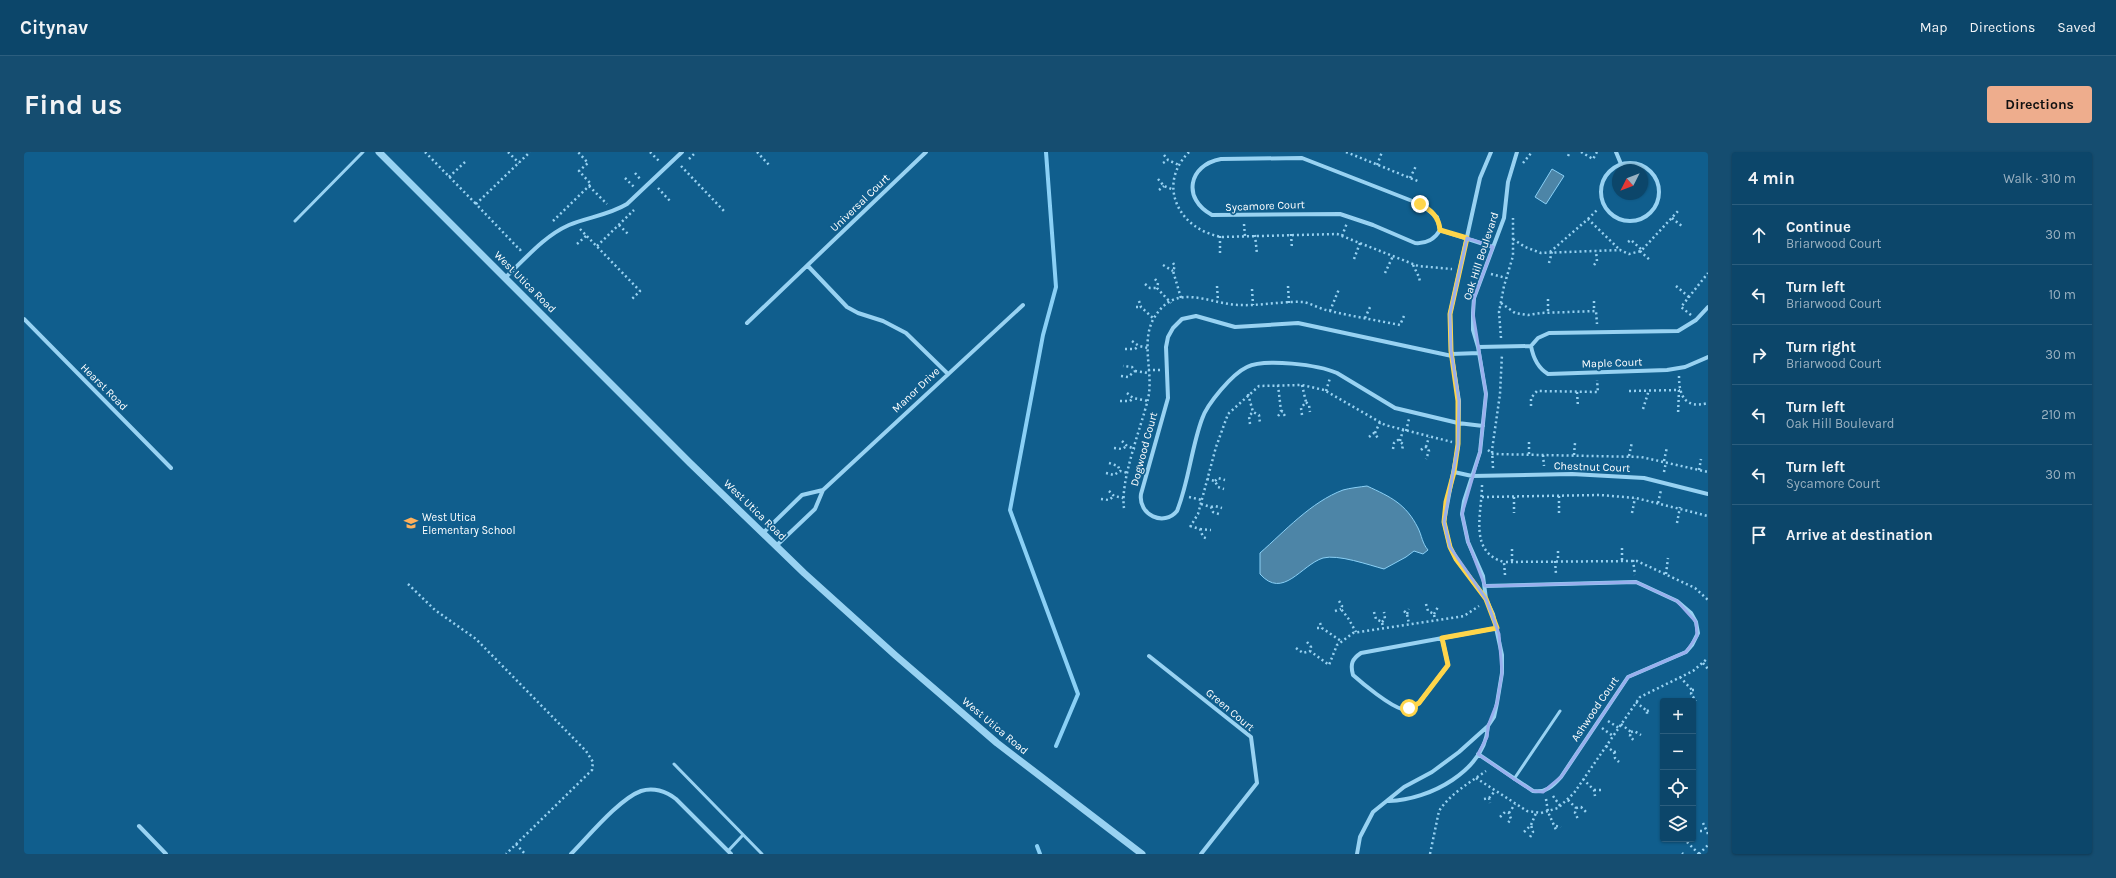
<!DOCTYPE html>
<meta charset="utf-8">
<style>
:root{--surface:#0c466a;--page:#154d70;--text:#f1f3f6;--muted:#9ab1c1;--line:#2c5e7e;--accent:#eead8d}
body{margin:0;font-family:Karla,sans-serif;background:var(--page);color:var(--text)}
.controls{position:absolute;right:12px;bottom:12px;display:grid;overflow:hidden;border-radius:4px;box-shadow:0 1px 3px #0004}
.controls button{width:36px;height:36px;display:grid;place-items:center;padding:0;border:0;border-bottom:1px solid var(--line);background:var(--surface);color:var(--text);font:20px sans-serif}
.compass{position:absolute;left:1588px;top:12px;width:36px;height:36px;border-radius:50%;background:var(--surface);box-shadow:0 1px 3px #0004;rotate:228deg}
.stop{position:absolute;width:12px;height:12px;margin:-9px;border:3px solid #ffd54a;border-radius:50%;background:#fff}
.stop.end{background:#ffd54a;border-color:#fff;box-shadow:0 1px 4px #0008}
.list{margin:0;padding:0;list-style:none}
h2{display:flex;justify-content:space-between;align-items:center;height:52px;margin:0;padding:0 16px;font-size:17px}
h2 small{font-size:13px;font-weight:400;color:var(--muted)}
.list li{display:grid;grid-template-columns:26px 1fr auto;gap:12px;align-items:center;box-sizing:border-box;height:60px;padding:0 16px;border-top:1px solid var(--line)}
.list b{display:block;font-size:15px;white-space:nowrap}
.list p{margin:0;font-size:13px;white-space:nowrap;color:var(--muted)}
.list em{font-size:13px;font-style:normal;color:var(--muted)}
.icon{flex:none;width:22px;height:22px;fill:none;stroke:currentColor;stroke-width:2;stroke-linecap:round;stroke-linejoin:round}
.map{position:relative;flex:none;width:1684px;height:702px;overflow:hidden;border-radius:4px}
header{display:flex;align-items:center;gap:24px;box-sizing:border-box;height:56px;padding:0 20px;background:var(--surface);border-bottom:1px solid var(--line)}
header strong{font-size:19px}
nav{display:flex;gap:22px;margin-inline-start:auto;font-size:14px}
.intro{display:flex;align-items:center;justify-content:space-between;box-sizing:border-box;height:96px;padding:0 24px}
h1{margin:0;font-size:28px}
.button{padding:10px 18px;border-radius:4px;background:var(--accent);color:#111;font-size:14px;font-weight:700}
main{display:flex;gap:24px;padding:0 24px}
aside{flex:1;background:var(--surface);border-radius:4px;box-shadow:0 1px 3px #0004}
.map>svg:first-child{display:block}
.water{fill:#4d85a7;stroke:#8ad0f6}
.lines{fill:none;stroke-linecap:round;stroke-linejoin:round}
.stream{stroke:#8ad0f6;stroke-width:4}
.path{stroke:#98d2f2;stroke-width:2.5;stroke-dasharray:2 3;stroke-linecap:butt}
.service{stroke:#98d2f2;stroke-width:3}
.minor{stroke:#98d2f2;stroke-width:4}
.tertiary{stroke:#98d2f2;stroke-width:7}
.route{stroke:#ffd54a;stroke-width:5}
.marked{fill:none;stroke:#99afed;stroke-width:3;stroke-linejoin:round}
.labels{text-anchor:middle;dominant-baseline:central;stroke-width:3.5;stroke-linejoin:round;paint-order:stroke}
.street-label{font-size:11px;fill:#fff;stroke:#105e8d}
.poi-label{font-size:11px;fill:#fff;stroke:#105e8d;text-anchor:start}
</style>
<header>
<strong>Citynav</strong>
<nav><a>Map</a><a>Directions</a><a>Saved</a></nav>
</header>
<div class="intro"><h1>Find us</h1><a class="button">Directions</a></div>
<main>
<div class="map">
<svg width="1684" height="702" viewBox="0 0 1684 702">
<rect width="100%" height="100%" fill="#105e8d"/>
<!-- water -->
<path class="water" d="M1528 17 1540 24 1522 52 1511 45Z
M1343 334C1367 345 1382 352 1394 376 1398 384 1398 391 1404 398L1399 402 1390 399 1382 405 1360 417C1345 413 1314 402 1299 406 1277 413 1259 448 1236 422V401C1261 379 1287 350 1319 338 1326 336 1336 335 1343 334Z"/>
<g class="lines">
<!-- stream -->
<path class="stream" d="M1022 0 1032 135 1019 183 986 358 1054 542 1032 594
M1013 694 1016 702"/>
<!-- path -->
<path class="path" d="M401 0 452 52
M484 0 495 11
M626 0 636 10
M733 0 746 14
M1165 0C1132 33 1155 78 1198 85L1313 82 1394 114 1428 117
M1322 0 1396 30
M1557 0 1569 7 1573 0
M1140 3 1144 8 1155 13
M1544 4 1546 0
M665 7 672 0
M1139 11 1144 8
M1499 11 1508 0
M1353 13 1358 0
M657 14 700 59
M611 21 617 28
M425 25 441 10
M601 26 610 35
M1386 26 1392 14
M1134 27 1140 34 1150 38
M565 34 583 52
M634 36 646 49
M1135 38 1140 34
M1648 66 1659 75
M1564 67 1574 57
M529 69 567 32 555 19 564 11 554 0
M1220 72 1221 84
M595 73 604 82
M556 77 616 139 607 148
M1267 82 1268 97
M1231 83 1233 102
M1196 84V101
M1318 84 1323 71
M1489 87 1501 95 1517 101 1596 98 1605 102 1617 99 1655 58
M1604 90 1607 88 1618 98
M553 92 562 84
M573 94 610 58
M497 97 496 98 452 52 506 0
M1616 99 1627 109
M1526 100 1564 67 1596 98
M1330 107 1336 91
M1149 111 1151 114 1149 119 1157 146
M1525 111 1528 100
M1139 113 1149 119
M1389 113 1395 125 1396 130
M1570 113 1573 109 1572 99
M1361 121 1369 104
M1467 122 1482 126
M1131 127 1134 131 1133 136 1147 151
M1121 132 1126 136H1133
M1193 134 1194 149
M1264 134 1265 151
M1652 134 1665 145
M1228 137 1229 153
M1524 147V160
M1115 149 1117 155 1130 167
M1570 149V159
M1477 151 1491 161 1504 163 1517 161 1572 159 1573 172
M1112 155H1117
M1306 159 1315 137
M1667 163 1657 155 1684 121
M1341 166 1347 153
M1477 186 1475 160 1480 134 1489 104V66
M1108 189 1115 194 1124 196
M1101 197H1111L1115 194
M1124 218H1136
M1111 219 1124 221
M1097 224 1104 225 1111 219 1108 215 1099 214
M1655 224C1655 244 1661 257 1684 251
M1254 233 1257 259
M1278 233 1282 250
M1302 239 1306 226
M1605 239 1655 238 1654 263
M1553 240 1554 255
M1103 241 1109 246 1124 249
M1224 242 1229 260
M1096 249H1106L1109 246
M1507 254V246L1513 239 1574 240 1573 228
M1619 257 1625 238
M1278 263 1277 256 1282 250 1285 253 1286 260
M1254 264 1258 259 1261 264
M1226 272 1225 264 1229 260 1235 263 1236 271
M1382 279 1385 267
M1351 281 1356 270
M1345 285 1350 281 1354 286
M1098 289 1103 294 1111 297
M1376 289 1379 278
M1505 290V303
M1402 295 1405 285
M1090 296 1098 297 1103 294
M1369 297 1370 291 1374 288 1379 292 1378 299
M1397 298 1400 295H1403L1405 299 1402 307
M1464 298 1469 302 1617 305 1684 320
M1519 303 1520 314
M1550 303 1551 291
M1605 304 1608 290
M1640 309 1643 295
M1085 311 1094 314 1096 319
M1469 316 1468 298 1476 242 1478 202
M1675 318 1677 307
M1640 320 1642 310
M1082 321 1090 323 1096 319 1104 321
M1183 327 1191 329 1194 335 1200 337
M1191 329 1194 326 1201 328
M1458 333C1458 361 1444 400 1480 410
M1085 339 1090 344 1099 346
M1535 344V363
M1165 345 1178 348
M1458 345 1576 343 1612 346 1684 364
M1490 345V361
M1077 347 1085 348 1090 344
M1634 351 1637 338
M1177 352 1187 355 1189 360 1195 362
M1187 355 1191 354 1198 356
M1100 356C1096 328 1117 276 1124 247 1130 221 1116 190 1130 166 1152 129 1184 152 1215 153 1236 154 1258 149 1279 150 1286 151 1294 156 1302 158 1326 164 1351 168 1376 173L1380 164
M1608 361 1611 346
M1653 371 1656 355
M1166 374 1176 377 1179 385 1184 387
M1166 375 1174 362 1192 295 1204 262 1235 234 1278 233 1300 238 1361 273 1428 290
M1176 377 1187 378
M1488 397V410
M1534 399V409
M1598 408V395
M1609 408 1611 423
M1531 409 1532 422
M1642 422 1644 406
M1481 423 1480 410 1613 409 1671 436 1684 448
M384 432 411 458 452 487 562 599 569 610 568 618 482 702
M1315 449 1318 454 1317 457 1324 466 1332 480
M1402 452 1404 459 1410 462 1411 468
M1311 459 1317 457
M1380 459 1383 462 1385 472
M1350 460 1352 467 1358 470 1359 476
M1383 462 1385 457
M1410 462 1414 455
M1358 470 1361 467 1360 460
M1296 471 1298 476 1317 489
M1293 476H1298
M1283 490 1287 495 1286 499 1305 513 1313 493 1329 481 1440 464 1455 454
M1272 496 1279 501 1286 499
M1679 511 1684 517
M1656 525 1668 538 1667 542 1672 549
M1668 538H1673
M1612 550 1623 559V562
M1623 559 1626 558
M1584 569 1595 576
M1597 572 1607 580 1606 584 1611 590
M1578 576 1589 584
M1607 580 1610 579 1617 583
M1582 594 1590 600 1591 606 1595 610
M1590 600 1595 599
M1452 626 1503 659 1517 661 1534 656 1550 641 1616 545 1669 519 1684 506
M1559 627 1570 638 1571 644
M1570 638H1577
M1529 644 1537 655
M1465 646 1471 639
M1460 647 1465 646 1466 651
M1522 647 1524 660 1533 680
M1544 648 1552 656 1551 661 1554 667
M1552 656 1557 655 1562 660
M1485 661 1491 652
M1476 665 1481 660 1485 661 1487 667 1484 671
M1679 671 1684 682
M1532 674 1537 675
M1676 679H1681
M1500 680 1507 673 1512 661
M1506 685 1509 680 1507 673
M1663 690 1675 702
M492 692 501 702
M1658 701 1659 702
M1406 702 1415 659C1426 642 1445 631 1462 619
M1675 702 1684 693"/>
<!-- service -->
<path class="service" d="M271 69 339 0
M650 612 738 702
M1490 627 1536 559
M704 699 719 683"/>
<!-- minor -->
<path class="minor" d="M1592 0 1597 12
M1577 40a29 29 0 1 1 58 0a29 29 0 1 1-58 0Z
M1416 78C1411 87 1402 92 1391 91L1349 73 1316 62 1188 63C1158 47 1164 13 1197 7L1278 6 1396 52 1413 65 1416 78 1469 95
M784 114 823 155 834 161 859 169 882 181 923 221
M481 126C501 107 520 84 545 73 564 65 585 63 603 52L658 0
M0 167 147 316
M723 171 902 0
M1507 194C1509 205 1514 216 1524 222L1643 218 1661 215 1684 205
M1454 195 1507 194 1514 186 1525 181 1654 179 1672 168 1684 155
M1427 202 1455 201
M1428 204 1274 171 1211 175 1172 164 1158 167 1149 176 1144 185 1142 195 1144 246 1117 342C1114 363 1140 375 1153 359 1165 329 1167 297 1178 267 1183 252 1208 222 1223 215 1241 206 1295 213 1313 221L1371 256 1434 271 1459 274
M1430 320 1448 324 1548 322 1620 326 1684 342
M799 338 999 153
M739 381 778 343 799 338 791 357 752 394
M1462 447 1459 424 1444 390 1438 362 1440 349 1456 300 1462 242 1454 195 1449 178V161L1450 146 1480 66 1484 30 1493 0
M1418 486 1424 513 1395 551C1391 555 1384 559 1378 557 1366 554 1339 532 1329 523 1326 512 1328 507 1337 501L1473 476
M1125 504 1227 585 1233 631 1177 702
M1454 602 1509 639C1522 641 1529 634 1537 625L1604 525 1662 500 1668 493 1674 481 1672 470 1667 461 1653 449 1612 430 1461 434
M1365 649C1405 648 1461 619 1464 574
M115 674 142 702
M547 702C564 685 595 647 617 639 629 635 642 639 652 647L707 702
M1333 702 1336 685 1349 660 1380 635 1408 620 1435 600 1464 574 1470 565 1473 551 1478 521V503L1469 462 1462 447 1432 407 1426 395 1420 370 1434 294 1435 249 1427 199 1426 162 1456 26 1467 0"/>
<!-- tertiary -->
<path class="tertiary" d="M355 0 666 311 780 421 871 503 973 591 1118 702"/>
</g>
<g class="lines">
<!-- route -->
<path class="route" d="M1385 556 1395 551 1424 513 1418 486 1473 476 1462 447 1432 407 1426 395 1420 370 1422 350 1430 320 1434 292V249L1427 199 1426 162 1443 86 1416 78C1415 65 1407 58 1396 52"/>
</g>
<!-- marked area -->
<path class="marked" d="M1443 86 1469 95 1450 146 1449 161 1462 242 1456 300 1438 362 1444 390 1461 434 1612 430 1653 449 1672 470 1673 484 1662 500 1604 525 1537 625 1519 640 1509 639 1493 629 1454 602 1463 585 1464 574 1473 551 1478 521 1475 482 1462 447 1426 395 1420 370 1434 294 1435 249 1427 199 1426 162Z"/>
<!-- icons -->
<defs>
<symbol id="school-bare" viewBox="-9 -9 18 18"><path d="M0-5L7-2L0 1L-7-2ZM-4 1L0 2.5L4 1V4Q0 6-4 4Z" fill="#ffb05a" stroke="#105e8d" stroke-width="2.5" paint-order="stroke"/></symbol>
</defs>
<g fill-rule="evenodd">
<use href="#school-bare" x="377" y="361" width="20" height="20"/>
</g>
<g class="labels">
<!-- street labels -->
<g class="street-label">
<text transform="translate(836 51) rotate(-44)">Universal Court</text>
<text transform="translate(1241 54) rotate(-2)">Sycamore Court</text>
<text transform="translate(1457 104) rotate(-72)">Oak Hill Boulevard</text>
<text transform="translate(501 130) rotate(45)">West Utica Road</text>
<text transform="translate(1588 211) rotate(-2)">Maple Court</text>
<text transform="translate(80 235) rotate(45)">Hearst Road</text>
<text transform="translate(892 238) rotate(-43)">Manor Drive</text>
<text transform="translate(1120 297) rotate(-75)">Dogwood Court</text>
<text transform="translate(1568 315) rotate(2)">Chestnut Court</text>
<text transform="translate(731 358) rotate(44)">West Utica Road</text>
<text transform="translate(1571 557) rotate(-56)">Ashwood Court</text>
<text transform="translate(1206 558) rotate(40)">Green Court</text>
<text transform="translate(971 574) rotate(40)">West Utica Road</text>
</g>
<!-- poi labels -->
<g class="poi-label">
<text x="398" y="365">West Utica<tspan x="398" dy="13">Elementary School</tspan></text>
</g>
</g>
</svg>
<div class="controls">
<button>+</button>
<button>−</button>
<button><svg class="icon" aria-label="locate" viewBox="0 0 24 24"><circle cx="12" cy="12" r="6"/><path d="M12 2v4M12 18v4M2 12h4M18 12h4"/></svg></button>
<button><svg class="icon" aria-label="layers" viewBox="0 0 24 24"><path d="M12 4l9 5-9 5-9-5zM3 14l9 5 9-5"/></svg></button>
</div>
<svg class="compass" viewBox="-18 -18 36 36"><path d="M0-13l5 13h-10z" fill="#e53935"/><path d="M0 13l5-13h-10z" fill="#9ab1c1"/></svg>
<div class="stop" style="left:1385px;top:556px"></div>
<div class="stop end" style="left:1396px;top:52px"></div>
</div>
<aside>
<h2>4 min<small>Walk · 310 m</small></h2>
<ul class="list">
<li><svg class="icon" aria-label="ahead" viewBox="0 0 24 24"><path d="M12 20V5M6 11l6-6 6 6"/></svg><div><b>Continue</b><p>Briarwood Court</p></div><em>30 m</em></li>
<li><svg class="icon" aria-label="left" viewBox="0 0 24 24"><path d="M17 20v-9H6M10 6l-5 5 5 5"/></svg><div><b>Turn left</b><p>Briarwood Court</p></div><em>10 m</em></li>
<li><svg class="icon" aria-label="right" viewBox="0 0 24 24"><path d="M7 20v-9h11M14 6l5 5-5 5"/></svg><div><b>Turn right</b><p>Briarwood Court</p></div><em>30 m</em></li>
<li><svg class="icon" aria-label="left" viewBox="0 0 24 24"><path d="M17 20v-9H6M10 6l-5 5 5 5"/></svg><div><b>Turn left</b><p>Oak Hill Boulevard</p></div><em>210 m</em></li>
<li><svg class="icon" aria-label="left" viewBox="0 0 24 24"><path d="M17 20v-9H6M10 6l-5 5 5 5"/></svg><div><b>Turn left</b><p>Sycamore Court</p></div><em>30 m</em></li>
<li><svg class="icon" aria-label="arrive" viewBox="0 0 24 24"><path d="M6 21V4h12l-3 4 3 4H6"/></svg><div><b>Arrive at destination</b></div></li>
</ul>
</aside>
</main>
